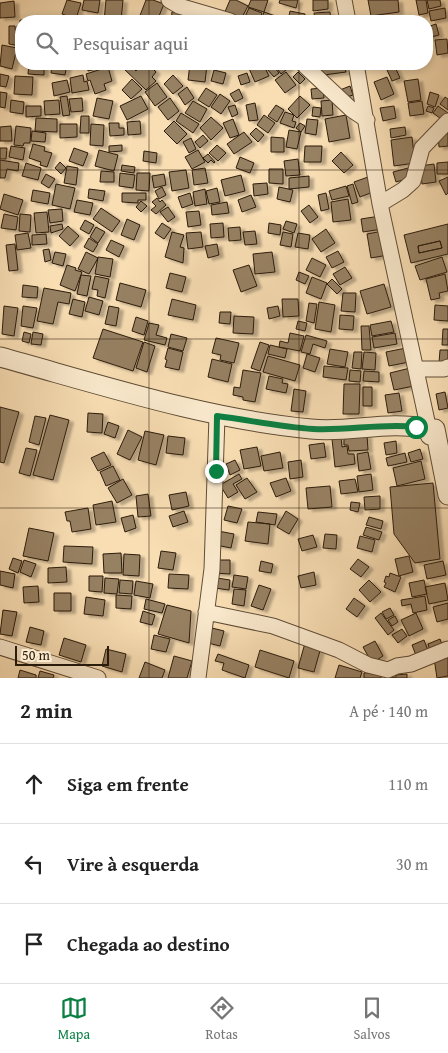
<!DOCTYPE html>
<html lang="pt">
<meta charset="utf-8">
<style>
:root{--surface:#fff;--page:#f6f6f6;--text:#222;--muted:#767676;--line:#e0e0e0;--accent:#0b8043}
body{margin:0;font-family:"Gentium Book Plus",serif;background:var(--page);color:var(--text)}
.scale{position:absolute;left:15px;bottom:12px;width:94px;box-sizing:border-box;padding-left:5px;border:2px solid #2c1c0c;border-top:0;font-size:14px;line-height:18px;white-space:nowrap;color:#2c1c0c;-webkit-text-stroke:4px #fbeace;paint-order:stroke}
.stop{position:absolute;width:15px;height:15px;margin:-11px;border:4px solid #0b8043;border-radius:50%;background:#fff}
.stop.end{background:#0b8043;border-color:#fff;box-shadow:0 1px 5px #0008}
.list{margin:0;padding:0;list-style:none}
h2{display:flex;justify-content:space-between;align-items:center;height:65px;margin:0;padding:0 20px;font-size:21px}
h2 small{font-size:16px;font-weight:400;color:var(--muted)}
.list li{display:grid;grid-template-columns:32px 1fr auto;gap:15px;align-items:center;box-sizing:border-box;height:80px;padding:0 20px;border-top:1px solid var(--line)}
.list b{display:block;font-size:19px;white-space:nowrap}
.list em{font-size:16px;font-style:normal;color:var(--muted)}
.icon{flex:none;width:28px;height:28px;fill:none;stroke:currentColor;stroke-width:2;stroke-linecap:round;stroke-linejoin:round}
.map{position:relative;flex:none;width:448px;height:678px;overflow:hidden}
.search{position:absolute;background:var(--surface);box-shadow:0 2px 8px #0003;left:15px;right:15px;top:15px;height:55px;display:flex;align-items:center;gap:12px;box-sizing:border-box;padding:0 18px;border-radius:20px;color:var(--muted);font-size:19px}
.sheet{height:305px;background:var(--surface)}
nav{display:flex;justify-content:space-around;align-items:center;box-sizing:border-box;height:70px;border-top:1px solid var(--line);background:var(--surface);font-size:14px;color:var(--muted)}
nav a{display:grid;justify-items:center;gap:2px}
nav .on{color:var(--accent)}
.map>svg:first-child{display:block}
.building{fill:#978163;stroke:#2c1c0c;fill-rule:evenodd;filter:url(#shadow)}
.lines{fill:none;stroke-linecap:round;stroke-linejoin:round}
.minor-casing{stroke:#5f4c36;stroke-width:17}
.tertiary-casing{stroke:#5f4c36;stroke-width:21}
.minor{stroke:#fbeace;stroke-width:15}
.tertiary{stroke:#fbeace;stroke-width:19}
.route{stroke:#0b8043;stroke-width:6}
.grid{fill:none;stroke:#2c1c0c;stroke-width:1;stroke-opacity:0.55}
</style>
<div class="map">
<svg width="448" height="678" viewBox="0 0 448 678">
<defs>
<filter id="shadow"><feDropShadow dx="4.5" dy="2.5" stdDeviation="1" flood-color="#0004"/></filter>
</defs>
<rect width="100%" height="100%" fill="#f9deb4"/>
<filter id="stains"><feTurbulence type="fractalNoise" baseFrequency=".004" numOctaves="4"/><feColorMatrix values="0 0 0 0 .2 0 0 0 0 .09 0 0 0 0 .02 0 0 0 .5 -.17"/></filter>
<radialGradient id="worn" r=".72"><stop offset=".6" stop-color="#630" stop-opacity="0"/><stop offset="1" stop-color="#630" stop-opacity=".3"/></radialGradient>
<!-- building -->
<path class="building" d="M67 0 81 3 76 19 62 14Z
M84 0H100L98 13 82 10Z
M106 0H123L121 21H104Z
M146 0H153L164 4 157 21H148L139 18Z
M230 0H236L248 6 240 21 224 14Z
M251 0H268L264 12 248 7Z
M280 0H298L296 8 279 3Z
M313 0H328V9L313 11Z
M368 0H398L399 12 371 16Z
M416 0H426L428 13 419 15Z
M427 0H440L441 6 429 9Z
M14 1 15 17 0 18V3Z
M249 8 262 13 259 21H243Z
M445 8 446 18 431 21 429 11Z
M290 11 305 14 304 21H288Z
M172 12H186V21H171Z
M264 12 284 19 283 21H261Z
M330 12 331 21H315L314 13Z
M393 16 411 17V21H393Z
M99 17V21H85V18Z
M388 17 389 21H366V19Z
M20 20 34 21H21V36H19V33H16L17 26H20Z
M436 24 439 35 427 38V27Z
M9 26H15L16 37 21 38V46L9 44Z
M447 39 448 53 437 55 435 40Z
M2 45 17 48 12 69 0 66Z
M29 64H44V75L28 74Z
M52 64H67L65 75 51 73Z
M87 64H112V65L88 71Z
M129 64 136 71 142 64H148L156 72 152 77 156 81 146 90 124 69Z
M190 64 207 65 205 82 188 80Z
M247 64H269L270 65 265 68 269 76 255 82Z
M272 64 279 73 274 77 267 69Z
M274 64H290L291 66 281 74Z
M316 64H344L346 72 324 75 318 73Z
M108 67 112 81 104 84 106 90 95 94 90 80 88 81 86 74Z
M395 67 400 78 392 81 387 70Z
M214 70 226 73 223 84 211 81Z
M286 72 296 85 285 93 275 80Z
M298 72 305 79 300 84 293 77Z
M247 73 250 82 241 85 238 76Z
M0 74 9 76 6 87 0 86Z
M83 75 84 82 87 81 89 90 72 93 70 78Z
M173 75 183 86 173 94 164 84Z
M15 76 33 77 32 95 14 94Z
M387 77 394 94 381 100 374 82Z
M132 79 142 89 131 99 122 90Z
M418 79 421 100 408 102 404 81Z
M67 80 70 92 54 96 52 83Z
M157 83 167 97 155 106 145 92Z
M350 86 353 95 344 98 340 90Z
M187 87 194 98 185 105 178 94Z
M206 88 217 95 209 107 198 100Z
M323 88 324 98 312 99 311 89Z
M239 89 243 98 235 102 230 94Z
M0 92 7 93 5 108 0 107Z
M430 92 439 95 435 107 427 104Z
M220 94 230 101 221 114 211 107Z
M67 96 70 115 63 116 60 97Z
M141 96 148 109 127 120 120 106Z
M300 96 310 105 297 118 288 109Z
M445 97 448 99V110L440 104Z
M82 98 83 111 71 112 69 99Z
M97 98 113 101 109 119 93 116Z
M170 98 179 111 168 120 158 107Z
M11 100 24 102 23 114 10 112Z
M59 100 60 114 45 115 44 101Z
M332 100 333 115 322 116 321 101Z
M193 101 207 109 200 122 185 113Z
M422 101 424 114 410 116 408 103Z
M255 103 258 120 249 121 246 105Z
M235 105 238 114 232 117 228 107Z
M276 105 284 110 277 122 268 116Z
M26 106H41V116L26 117Z
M394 106 396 118 383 121 380 108Z
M428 106 434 108 432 113 426 111Z
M438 106 448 113V116L444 121 433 113Z
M313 107 321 108 320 117 312 116Z
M285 112 294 115 292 121 296 122 294 128 280 123Z
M181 113 199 124 193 133 176 121Z
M264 115 275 123 268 133 257 125Z
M346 115 350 138 329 142 325 119Z
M81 116H89V133H80Z
M211 117 223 128 211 140 200 128Z
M36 118 57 119V132L35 131Z
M233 119 239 135 230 138 223 123Z
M307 119 318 120 316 135 305 133Z
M140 121 141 134 128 135 127 122Z
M174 121 187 134 177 144 164 131Z
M109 123H119V128H124V135L110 136Z
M300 123 305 126 301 132 296 128Z
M60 124H77V137L60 138Z
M91 124 104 125 103 146 90 145Z
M11 126 12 141H0V127Z
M16 126 31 128 30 143H24L23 146 14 145Z
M405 127 406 135 391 138 390 129Z
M256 128 264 135 258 142 250 134Z
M289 130 301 132 297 149 286 147Z
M32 131 46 133 45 142 31 141Z
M244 132 252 142 234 154 227 144Z
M448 132V146L439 147 438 133Z
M203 135 208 141 200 148 195 142Z
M271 137 284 138V152H271Z
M412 137 415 163 394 166 391 140Z
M191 138 196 149 189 153 183 142Z
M33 144 45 147 44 151 52 153 47 167 40 165 41 162 29 158Z
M122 145V151L109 152V146Z
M217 145 226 153 218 161 209 153Z
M11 146 25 148 23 160 9 157Z
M305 146H322L321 162H304Z
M0 148H7L6 159H0Z
M74 148 88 153 83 166 69 161Z
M99 150 118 155 114 171 95 166Z
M198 150 205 162 192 169 185 157Z
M144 151 157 153 156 163 143 161Z
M341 152 353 165 344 173 332 161Z
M208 154 215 162 214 163 211 160 208 163 203 158Z
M240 157 254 163 250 173 236 168Z
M298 159 300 175 286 176 284 161Z
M0 160 19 163 18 171 7 169 5 178H0Z
M60 162 66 168 61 174 55 168Z
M448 162V174H437V163Z
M26 163 41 168 38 180 22 176Z
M434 164 436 182 422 184 420 166Z
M122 165 135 167 134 173 121 171Z
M67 166 78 168 76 185 64 183Z
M205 168 208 183 194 185 192 170Z
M408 168 410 178 396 182 393 172Z
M269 169H283V184L269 183Z
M186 170 189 188 172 191 169 172Z
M101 171 114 172V182H100Z
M120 173 135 175 133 188 119 186Z
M137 173H150L149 191 136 190Z
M46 174 55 179 49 188 41 183Z
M164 174 166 185 154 188 152 176Z
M241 175 245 191 225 196 221 180Z
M309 176V187L289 189V178Z
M368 177 373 192 360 197 354 182Z
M448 177V193L446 195 439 181Z
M267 183 268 194 254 196 253 184Z
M56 184 75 188 70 209 52 205Z
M353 184 358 202 352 204 347 186Z
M346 186 349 196 332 200 329 191Z
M162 187 166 195 159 199 155 191Z
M279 187 293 190 290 202 277 199Z
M217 188 220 202 209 204 206 191Z
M89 189 105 191 103 201 88 198Z
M205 189 207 204 195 206 193 192Z
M33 190 50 193 48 204 31 201Z
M122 193H146V200H138V203L122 202Z
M190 193 193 204 182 208 178 197Z
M326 193 329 209 321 211 318 195Z
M4 194 23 200 18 215 0 209Z
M251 195 256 207 242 212 238 200Z
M157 198 160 202 162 200 166 205 156 214 151 210 156 206 152 202Z
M348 199 351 220 333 222 331 202Z
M77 200 93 203 90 215 74 212Z
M141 201 147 206 141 212 136 207Z
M227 202 229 213 212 215 211 205Z
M309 205 318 217 310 223 301 211Z
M168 207 175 217 168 222 160 212Z
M101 208 120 221 112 232 93 219Z
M62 209 63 221 50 223 48 210Z
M199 211 201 225 188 227 186 212Z
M47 212 49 232 36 233 34 213Z
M4 214 18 217 16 230 1 228Z
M20 214 31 215 30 232 19 231Z
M380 216 382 229 363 232 361 219Z
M127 219 140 225 134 240 121 235Z
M85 220 94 225 89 234 80 229Z
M286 221 297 224 294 233 283 229Z
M162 223 171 229 164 239 155 233Z
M223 223 224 237 211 238 210 224Z
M269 223 281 225 280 235 268 233Z
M62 224 63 229 51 233 50 226Z
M448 224V254L411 263 404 235ZM440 241 442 248 419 253 418 246Z
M68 226 79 236 70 246 59 236Z
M96 227 105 232 98 243 90 237Z
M240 227 241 240 229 241 228 228Z
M326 229 335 243 321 252 312 239Z
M255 231 257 244 245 245 243 232Z
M383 231 388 255 371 258 367 234Z
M172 232 184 235 180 247 184 248 183 263 165 257Z
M201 232 203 247 188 249 186 233Z
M283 232 293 234 291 247 280 245Z
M28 233 31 248 17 250 15 235Z
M298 233 310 235 308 249 295 247Z
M46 234 47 244 32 245V235Z
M89 238 98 244 93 252 84 247Z
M111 240 124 246 119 257 106 250Z
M440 241 442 248 419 253 418 246Z
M15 244 18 270 9 271 6 245Z
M217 244 219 255 208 258 205 246Z
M49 249 51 260 45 262 43 250Z
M338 251 344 262 332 268 326 257Z
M55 252 66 254 63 266 52 263Z
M86 252 98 258 89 274 78 269Z
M272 252 275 272 255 274 253 254Z
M98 257 113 259 110 277 95 274Z
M442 257 447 272 420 280 415 266Z
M312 258 326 265 320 277 306 270Z
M67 265 76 268 75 270 82 272 75 291 60 285Z
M249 265 257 286 241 292 233 270Z
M345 267 352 278 340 285 333 274Z
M299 272 309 276 305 284 296 280Z
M170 273 186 277 182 292 166 288Z
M445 274 448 291 439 293 440 298 431 300 426 279Z
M81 275 91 276 87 296 77 294Z
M95 276 109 279 105 298 97 296 98 290 92 289Z
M312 277 327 283 321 299 306 293Z
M332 279 342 289 337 294 327 284Z
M120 283 146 290 141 307 116 300Z
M384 284 391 307 367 314 360 291Z
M23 285 38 287 37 298 22 297Z
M44 288 71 293 69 304 58 302 53 324 37 321Z
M343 293H356L355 312 341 311Z
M89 297 103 301 99 315 85 311Z
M73 299 85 302 82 317 69 314Z
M172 299 196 305 193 320 168 315Z
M282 299H298L299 316 283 317Z
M319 302 335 305 331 332 315 329Z
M309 303 317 304 314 323 306 321Z
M435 305 448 306V321L434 320Z
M4 306 18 308 14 336 2 334Z
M23 306 37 308 33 328 21 326Z
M109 306 119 308 116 326 105 324Z
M278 306 280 316 269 319 267 308Z
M220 312H231L230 324 219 323Z
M340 315 354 316 353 330 339 329Z
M234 316 254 317 253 334 233 333Z
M136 317 148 321 144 335 132 331Z
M298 321 307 323 305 331 296 329Z
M391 321 394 332 372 336 370 325Z
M149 323 159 325 156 335 167 338 165 345 144 340Z
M361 326H369L371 350H362Z
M103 329 143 342 133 371 93 358Z
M443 329H448V345H442Z
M24 332 31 334 29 343 22 341Z
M33 332 43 334 41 345 31 344Z
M290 333 304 336 300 351 279 347 280 341 288 343Z
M395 333 397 344 374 348 372 337Z
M171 334 187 338 183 351 168 347Z
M306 335 327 341 325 348 313 344 310 354 301 352Z
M216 338 239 343 234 363 220 360 221 355 212 353Z
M144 342 155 346 147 372 136 368Z
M260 342 269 345 260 371 251 368Z
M270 345 287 349 285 358 268 354Z
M168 348 183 352 179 370 165 367 167 360 165 359Z
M406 348 409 362 389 366 386 352Z
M330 349 348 352 345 367 327 364Z
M440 350H448V363H439Z
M354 352H362L361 369 352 368Z
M364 352 376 353 375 370 362 369Z
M307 354 320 358 315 372 303 368Z
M268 356 300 365 295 381 263 372Z
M212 359 232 364 228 382 208 377Z
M324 366 348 368 346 380 323 377Z
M410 368 414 386 394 390 390 373Z
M243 370 261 373 255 402 243 400V397L233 395 234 387 240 388Z
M350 370 361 371 360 382 349 381Z
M364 371 379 372V382L363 381Z
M269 376 283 379 282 383 288 384 286 393 266 389Z
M344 384H360L359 414H343Z
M363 387H372V406H363Z
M294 389 306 391 303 412 291 411Z
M445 392 448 408 439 410 436 394Z
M399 393 402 411 388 413 385 395Z
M0 407 19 412 4 463 0 462Z
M88 413 103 414 102 433 87 432Z
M50 415 69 420 53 480 33 475Z
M35 416 46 418 39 445 29 442Z
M108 422 119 426 115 438 104 434Z
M128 430 142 437 130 460 117 454Z
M145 431 164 435 156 465 138 460Z
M367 435 368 450 349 451 348 445H344V436Z
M168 436 185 438 183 455 166 453Z
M341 437 342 447 347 446 348 454H354L355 464 335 467 332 439Z
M396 441 397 453 386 455 384 443Z
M324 443 326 457 311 459 309 445Z
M257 447 261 466 244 469 240 450Z
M26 448 37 450 30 476 19 473Z
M420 449 423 459 411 462 408 453Z
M104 452 111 465 98 471 91 458Z
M280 452 283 468 264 471 261 456Z
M368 452 371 469 359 471 357 454Z
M405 453 407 462 388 466 386 458Z
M235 460 240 470 230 475 226 464Z
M301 460 303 477 290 479 288 462Z
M421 461 425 479 397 486 393 468Z
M113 466 120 480 106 486 100 472Z
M239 474 242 479 233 484 238 492 228 498 220 485Z
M371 474 373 490 359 492 357 476Z
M247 478 257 492 245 499 236 485Z
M286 478 291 491 276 497 270 483Z
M123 479 132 495 117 503 108 488Z
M355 479 358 492 341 494 339 481Z
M433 483 440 559 415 563 394 534 390 487Z
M330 486 332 507 308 509 306 488Z
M186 492 189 506 172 510 169 495Z
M148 494 151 516 138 517 136 496Z
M380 496V509L365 510 364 497Z
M112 501 116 522 96 525 93 505Z
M351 502 360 503 358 512 350 510Z
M228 506 242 509 237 523 224 520Z
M88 508 91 529 72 532 70 521H67L65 512Z
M184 511 188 522 173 527 169 516Z
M286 511 298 519 289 534 277 527Z
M258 512 277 514 275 525 256 522Z
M133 515 136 528 125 532 121 518Z
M369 517 383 521 381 529 366 525Z
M248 522 270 524 268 544 245 541Z
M366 527 382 532 379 540 363 535Z
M29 528 54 533 48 561 23 556Z
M218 531 234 534 231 548 216 545Z
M325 534 337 535 336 549 323 548Z
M313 535 317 547 302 551 298 539Z
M360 536 375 540 372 552 357 548Z
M64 546 93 547 92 564 63 562Z
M161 551 176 553 173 570 158 568Z
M121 553 122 573H104L103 554Z
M124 554 140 555 139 576 123 575Z
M409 556 413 572 399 576 395 559Z
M13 558 22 561 18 573 9 569Z
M358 559 369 567 361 577 350 569Z
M24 560 36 564 31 577 20 572Z
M214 560H230V574L214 573Z
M261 561 273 564 271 573 259 571Z
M443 561 446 575 427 579 424 565Z
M66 567 67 582 48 583V568Z
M0 571 15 574 13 588 0 585Z
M314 572 316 585 301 588 298 576Z
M390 573 401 577 395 592 384 587 386 583 384 582 386 576 389 577Z
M169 574 189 575 188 589 168 588Z
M234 575 248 577 246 589 232 587Z
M89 576H103L102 592 89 591Z
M105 578 119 579 117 594 104 593Z
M217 578 230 580 229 590 215 588Z
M120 580 133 581 132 594 119 593Z
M369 580 381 592 370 602 359 590Z
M424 580 427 594 412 597 409 583Z
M136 581 153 584 150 598 134 595Z
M445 583 448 600 429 604 425 587Z
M259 585 271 589 263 610 251 606Z
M38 586 39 602 24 603 23 587Z
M234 589 246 590 244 606 232 604Z
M54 593H71V611H54Z
M116 595 132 596 131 609 116 608Z
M425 596 427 610 413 613 411 604 402 606 401 600Z
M86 597 105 600 103 616 84 614Z
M354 598 365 606 357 617 346 609Z
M146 599 165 604 162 613 144 609Z
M448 603V619L437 622 433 607Z
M167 605 191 611 189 643 158 634Z
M390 608 394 615 386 619 382 612Z
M3 610 17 612 12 636 0 634Z
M143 611 155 615 152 625 140 622Z
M381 613 394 630 388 635 375 618Z
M416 613 423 629 409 636 401 620Z
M395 616 398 622 392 626 388 620Z
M30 627 44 631 41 645 26 642Z
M212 628 224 631 220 646 208 643Z
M402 629 407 636 398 643 392 635Z
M154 635 170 639 166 652 151 649Z
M64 638 86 645 81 662 59 655Z
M440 639 444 649 431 654 428 644Z
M424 640 429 653 417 658 412 645Z
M375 641 383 656 372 663 363 647Z
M305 643 321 647 314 672 298 668Z
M106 649 126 654 122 672 102 666Z
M260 650 294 661 289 678 255 667Z
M218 654 249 665 245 678 222 670 224 663 215 661Z
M174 656 192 661 187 678H168Z
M448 656V676L437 678 434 658Z
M145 662 165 670 162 678H139Z
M339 665 362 672 360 678H335Z
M20 670 36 675V678H18Z
M40 671 54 675 53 678H38Z
M381 672V678H364V673Z
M407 674V678H386L396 677V675Z"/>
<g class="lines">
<defs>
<path id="minor" d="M169 0 179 6 230 21
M344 0 348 21
M303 64 352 110 367 120
M356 64 380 204 430 435
M380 204 403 190 413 181 422 148 448 121
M417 369H444L448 367
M206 612 273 626 339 650 368 665 388 670 397 666 411 664 448 649
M0 647 98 678
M198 678 212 569 217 416"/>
<path id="tertiary" d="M0 357C102 385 206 419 311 429 352 433 387 420 428 429L430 435 435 429 448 495"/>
</defs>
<!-- minor casing -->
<use href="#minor" class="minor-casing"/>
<!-- tertiary casing -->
<use href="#tertiary" class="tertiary-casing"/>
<!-- minor -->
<use href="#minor" class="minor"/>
<!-- tertiary -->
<use href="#tertiary" class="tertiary"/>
</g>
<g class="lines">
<!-- route -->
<path class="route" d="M216 471 217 416C249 420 281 427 313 429 347 431 382 423 416 427"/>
</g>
<!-- grid -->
<path class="grid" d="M149 0V21M299 0V21M149 64V678M299 64V678M0 170H448M0 339H448M0 508H448"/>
<rect width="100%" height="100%" filter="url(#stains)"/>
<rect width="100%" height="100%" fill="url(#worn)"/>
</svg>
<div class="scale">50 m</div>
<div class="stop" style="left:416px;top:427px"></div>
<div class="stop end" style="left:216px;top:471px"></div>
<div class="search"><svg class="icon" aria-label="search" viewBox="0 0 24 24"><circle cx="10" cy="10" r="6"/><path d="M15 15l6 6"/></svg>Pesquisar aqui</div>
</div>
<section class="sheet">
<h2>2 min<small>A pé · 140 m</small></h2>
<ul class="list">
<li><svg class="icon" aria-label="ahead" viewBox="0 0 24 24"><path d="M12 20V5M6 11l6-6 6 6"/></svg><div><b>Siga em frente</b></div><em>110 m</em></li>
<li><svg class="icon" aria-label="left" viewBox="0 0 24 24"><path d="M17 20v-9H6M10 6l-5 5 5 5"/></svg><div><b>Vire à esquerda</b></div><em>30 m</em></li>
<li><svg class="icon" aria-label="arrive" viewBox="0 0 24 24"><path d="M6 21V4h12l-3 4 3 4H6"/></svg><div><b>Chegada ao destino</b></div></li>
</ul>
</section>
<nav>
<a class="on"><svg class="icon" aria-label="map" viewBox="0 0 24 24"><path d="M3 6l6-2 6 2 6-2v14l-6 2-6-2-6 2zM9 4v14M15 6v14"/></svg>Mapa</a>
<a><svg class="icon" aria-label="directions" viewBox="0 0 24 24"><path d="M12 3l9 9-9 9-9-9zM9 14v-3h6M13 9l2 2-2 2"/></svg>Rotas</a>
<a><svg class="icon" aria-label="saved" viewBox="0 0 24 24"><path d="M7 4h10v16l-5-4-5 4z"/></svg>Salvos</a>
</nav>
